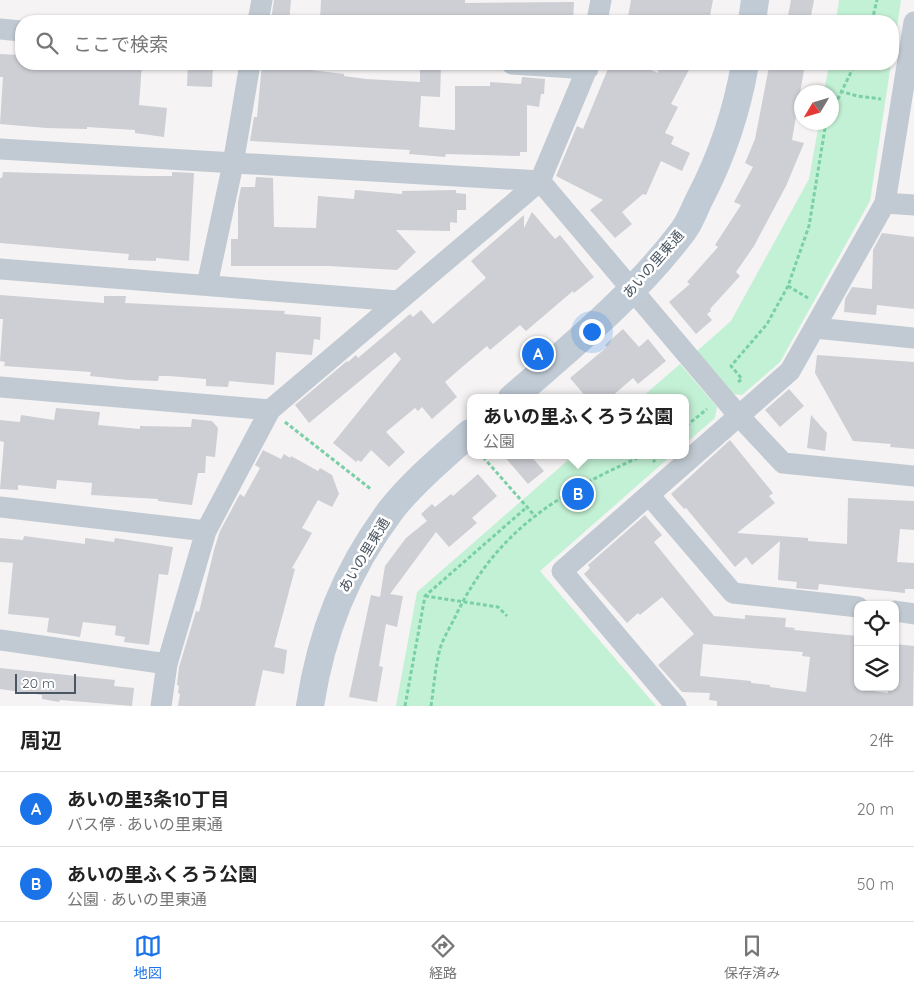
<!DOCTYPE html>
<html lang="ja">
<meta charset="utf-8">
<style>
:root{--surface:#fff;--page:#f6f6f6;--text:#222;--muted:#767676;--line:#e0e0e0;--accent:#1a73e8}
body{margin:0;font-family:Quicksand,"Noto Sans JP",sans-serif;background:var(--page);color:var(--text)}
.controls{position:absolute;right:15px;bottom:15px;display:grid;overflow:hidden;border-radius:10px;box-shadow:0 1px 4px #0004}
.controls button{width:45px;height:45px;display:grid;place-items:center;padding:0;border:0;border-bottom:1px solid var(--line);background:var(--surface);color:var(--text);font:25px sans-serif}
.compass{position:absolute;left:794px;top:85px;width:45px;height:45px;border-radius:50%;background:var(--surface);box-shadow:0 1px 4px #0004;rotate:232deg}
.scale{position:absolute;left:15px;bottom:12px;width:61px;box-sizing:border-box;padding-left:5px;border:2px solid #4a5661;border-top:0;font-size:14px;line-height:18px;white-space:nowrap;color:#4a5661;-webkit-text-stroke:4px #fff;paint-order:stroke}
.you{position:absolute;left:591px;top:331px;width:18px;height:18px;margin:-12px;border:4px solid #fff;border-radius:50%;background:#1a73e8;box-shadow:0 0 0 8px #1a73e833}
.badge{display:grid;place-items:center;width:32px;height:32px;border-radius:50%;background:var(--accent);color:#fff;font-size:16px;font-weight:700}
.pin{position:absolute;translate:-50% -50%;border:2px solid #fff;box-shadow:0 1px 5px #0006}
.popup{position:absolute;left:467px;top:394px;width:222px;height:65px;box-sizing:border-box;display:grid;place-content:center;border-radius:10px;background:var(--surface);filter:drop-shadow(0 1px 4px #0005);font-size:16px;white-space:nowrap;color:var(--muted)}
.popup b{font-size:19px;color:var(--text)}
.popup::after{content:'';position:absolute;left:50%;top:100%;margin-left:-10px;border:10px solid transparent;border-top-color:var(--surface)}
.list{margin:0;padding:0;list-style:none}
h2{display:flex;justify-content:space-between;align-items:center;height:65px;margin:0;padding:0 20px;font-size:21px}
h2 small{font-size:16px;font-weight:400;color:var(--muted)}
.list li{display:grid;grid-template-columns:32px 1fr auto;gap:15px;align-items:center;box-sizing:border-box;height:75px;padding:0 20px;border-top:1px solid var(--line)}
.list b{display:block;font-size:19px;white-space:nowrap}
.list p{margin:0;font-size:16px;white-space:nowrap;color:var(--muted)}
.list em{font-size:16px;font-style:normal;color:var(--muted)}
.icon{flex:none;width:28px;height:28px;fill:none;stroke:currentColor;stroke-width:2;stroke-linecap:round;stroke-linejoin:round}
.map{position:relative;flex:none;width:914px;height:706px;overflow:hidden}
.search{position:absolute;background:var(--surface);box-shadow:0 1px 4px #0004;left:15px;right:15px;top:15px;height:55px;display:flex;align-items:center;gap:12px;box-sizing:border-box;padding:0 18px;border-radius:20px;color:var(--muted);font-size:19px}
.sheet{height:215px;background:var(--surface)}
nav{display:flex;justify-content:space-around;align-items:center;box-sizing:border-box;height:70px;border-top:1px solid var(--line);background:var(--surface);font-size:14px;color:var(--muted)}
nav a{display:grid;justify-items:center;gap:2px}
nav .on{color:var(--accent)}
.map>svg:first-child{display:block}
.green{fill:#c3f1d5}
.building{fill:#cdcfd5;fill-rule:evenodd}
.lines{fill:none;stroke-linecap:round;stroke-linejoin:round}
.path{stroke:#7ad0a6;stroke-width:3;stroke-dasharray:4 2.5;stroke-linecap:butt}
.street{stroke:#c1cad2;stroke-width:21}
.secondary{stroke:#c1cbd6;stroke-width:28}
.labels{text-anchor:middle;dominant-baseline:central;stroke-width:5;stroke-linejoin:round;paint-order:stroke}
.street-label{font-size:14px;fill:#4a5661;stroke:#fff}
</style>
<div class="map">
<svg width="914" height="706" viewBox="0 0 914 706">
<rect width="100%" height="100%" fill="#f5f3f3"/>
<!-- green -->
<path class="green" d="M839 0H901L893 54V21H836Z
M829 64H891L870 201 780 362 742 395 734 394 697 351 731 321 809 179 819 123 832 122V92H824Z
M680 364 717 407 715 418 686 443V398H641Z
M574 455H672L540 571 656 706H396L417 592Z"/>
<!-- building -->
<path class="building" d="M274 0H291L289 21 271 20Z
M321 0H465V3L574 2 573 21H320Z
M631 0H713L709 21H655L628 17Z
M791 0H814L810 21H787Z
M0 54 21 55V64H142L139 105 167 108 164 137 135 133V130L87 127V129L46 128 0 124 3 77H0Z
M188 64H213L212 87 187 86Z
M262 64H286V67L344 74V76L366 79 420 82V67H441L440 97 421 96 419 127 455 130V86H490V82L521 84 522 77 545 79 544 94H541L539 107 527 105V152H520V156L446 154 445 157 409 154 410 150 250 141 254 117H257Z
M610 64H637L658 73 659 64H692L671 104 678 107 665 133 674 137 671 144 690 153 682 171 661 161 646 195 643 194 622 212 632 224 615 238 590 210 603 200 556 176 577 126 583 129Z
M780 64H805L792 140 804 143 786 186 754 246 736 272 740 276 710 309 711 311 707 314 712 320 696 334 669 302 690 284 687 282 718 247 715 245 741 205 734 202 753 167 745 163 755 139 769 67 779 69Z
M3 172 143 176H172V172L194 173 189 261 156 258V261L128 260 129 254 0 243V178H2Z
M256 177 273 178 274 227 316 228 318 196 354 199 355 190 402 194V191L456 190V193L466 194V210H457V223L450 222V231L396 230 416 252 397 270 328 266H231V239H238V202L241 187H255Z
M532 212 555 239 560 235 594 277 574 293 573 291 526 331 520 325 490 350 487 346 461 368 445 382 457 397 432 419 422 407 418 411 415 408 386 432 405 452 389 467 371 450 361 462 358 460 356 462 333 443 401 359 395 352 309 423 295 405 347 361 348 362 356 355 358 358 410 314 413 317 421 310 433 324 486 278 471 261 524 215V228Z
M882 233 914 237V309L877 305 876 315 844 312 845 299 852 287 872 289 873 250Z
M0 295 104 303V296H126L125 303 285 311 284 314 321 317 320 340 314 339 312 355 276 352 274 385 229 381 228 387 206 386V379L169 376H159L158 381 128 380 90 376 91 372 4 366 5 362 0 361 3 319H0Z
M623 329 639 347 648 339 666 361 638 384 633 378 610 398H587L570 378 607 347 605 345Z
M817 355 914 362V449L890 447 891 444 853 441 815 373Z
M789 389 804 406 780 427 765 410Z
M56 408 100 412 98 425 140 429V426L191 427 192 419 212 421 218 428 215 457 206 456 205 473H198L192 505 158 501V499L91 495 92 483 57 480 56 489 18 485V490L0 489 4 442 0 441V420L20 422 21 415 54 420Z
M811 415 827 433 825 451 807 448Z
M730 440 773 493 769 496 775 503 737 533 808 538V541L847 544 848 498 914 501V530L900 529 897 562 914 563V589H905V593L819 584 818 590 796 588 797 582 778 580 780 541 752 565 746 557 735 567 686 508 684 509 671 494Z
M263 450 281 459 284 454 290 458 291 456 318 471 320 468 332 475 339 494 332 507 318 500 302 528 312 533 292 568 295 569 274 647 287 650 284 674 263 670 255 706H178L180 694 178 693 179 686 177 685 179 667 196 611 199 612 214 550 220 531 240 494 244 497 260 468 255 465Z
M503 455H530L544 471 528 484Z
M478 474 497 496 472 518 477 523 449 547 436 532 390 594 403 596 397 627 386 624 379 666 383 667 377 702 349 697 371 595 380 597 385 566 406 538 427 521 421 514 432 504 435 507 451 494 453 496Z
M645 515 662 535 654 542 714 616 745 619V615L786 618 785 627 795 628 794 630 858 636V689L888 693V688L895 689V644L914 646 913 706H717V701L709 700 710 693 682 692 658 665 694 634 662 597 640 615 638 613 627 623 584 574 590 568 588 565ZM703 644 803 652 802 656 810 657 806 692 770 687V685L751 683V681L700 676Z
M24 536 85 544V538L114 542 115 538 173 547 168 575 159 574 149 645 124 642 125 637 115 635 116 626 83 622 80 637 47 632 49 618 8 614 13 563 0 562V538L23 540Z
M0 668 115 680 114 686 134 688 132 706 60 700 59 702 42 699V695L0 689Z"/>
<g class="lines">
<!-- path -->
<path class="path" d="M872 21 877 0
M840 91 857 96 881 99
M832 111 855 64
M788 286 808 298
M738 382 742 379 731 366 767 324 788 286 809 226 826 122
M285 422 372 490
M686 426 707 409
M649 455 655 462
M483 457 535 516
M425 596 498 607 507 616
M405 706 425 596 527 507
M431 706C434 687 435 667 440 649 443 638 451 626 456 615 498 529 559 493 644 455"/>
<!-- street -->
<path class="street" d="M258 21 262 0
M597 21 601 0
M0 29 21 31
M512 64 588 69
M0 149 540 181 739 416 783 463 914 476
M885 203 914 205
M0 269 398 301
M207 285 233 164 250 64
M815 328 914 338
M0 387 270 410
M649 495 733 593 858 607
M0 507 206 531
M895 611 914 614
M0 640 167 664
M161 706 167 664 206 531 270 410 540 181 589 64
M676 706 562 571 790 371 885 203 914 22"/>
<!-- secondary -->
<path class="secondary" d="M752 21 755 0
M512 398C572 346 635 295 683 231 690 222 694 210 699 200 721 158 737 111 745 64
M310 706C321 633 346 570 391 510 412 483 444 456 470 433"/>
</g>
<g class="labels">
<!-- street labels -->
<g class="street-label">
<text transform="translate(653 264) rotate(-49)">あいの里東通</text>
<text transform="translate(364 555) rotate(-59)">あいの里東通</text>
</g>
</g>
</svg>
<div class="controls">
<button><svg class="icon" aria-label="locate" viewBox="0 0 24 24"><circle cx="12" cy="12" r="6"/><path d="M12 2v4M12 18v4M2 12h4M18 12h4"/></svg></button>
<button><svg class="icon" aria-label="layers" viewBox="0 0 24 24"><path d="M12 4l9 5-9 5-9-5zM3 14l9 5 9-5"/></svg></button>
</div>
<svg class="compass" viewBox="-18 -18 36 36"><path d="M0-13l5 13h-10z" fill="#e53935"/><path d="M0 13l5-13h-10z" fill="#767676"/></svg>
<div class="scale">20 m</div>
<div class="you"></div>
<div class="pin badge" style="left:538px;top:354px">A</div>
<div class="pin badge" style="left:578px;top:494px">B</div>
<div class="popup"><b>あいの里ふくろう公園</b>公園</div>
<div class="search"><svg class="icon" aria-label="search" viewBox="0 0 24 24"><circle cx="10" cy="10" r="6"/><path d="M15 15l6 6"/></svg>ここで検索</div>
</div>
<section class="sheet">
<h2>周辺<small>2件</small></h2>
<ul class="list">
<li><span class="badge">A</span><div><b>あいの里3条10丁目</b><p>バス停 · あいの里東通</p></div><em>20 m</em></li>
<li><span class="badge">B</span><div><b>あいの里ふくろう公園</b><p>公園 · あいの里東通</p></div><em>50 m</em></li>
</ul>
</section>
<nav>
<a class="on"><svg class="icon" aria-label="map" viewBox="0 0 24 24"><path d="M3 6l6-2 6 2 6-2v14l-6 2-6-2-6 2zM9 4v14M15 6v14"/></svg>地図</a>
<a><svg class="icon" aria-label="directions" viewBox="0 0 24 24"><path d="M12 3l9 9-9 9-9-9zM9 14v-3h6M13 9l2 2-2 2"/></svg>経路</a>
<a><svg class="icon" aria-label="saved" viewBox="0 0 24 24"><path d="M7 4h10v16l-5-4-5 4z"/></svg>保存済み</a>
</nav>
